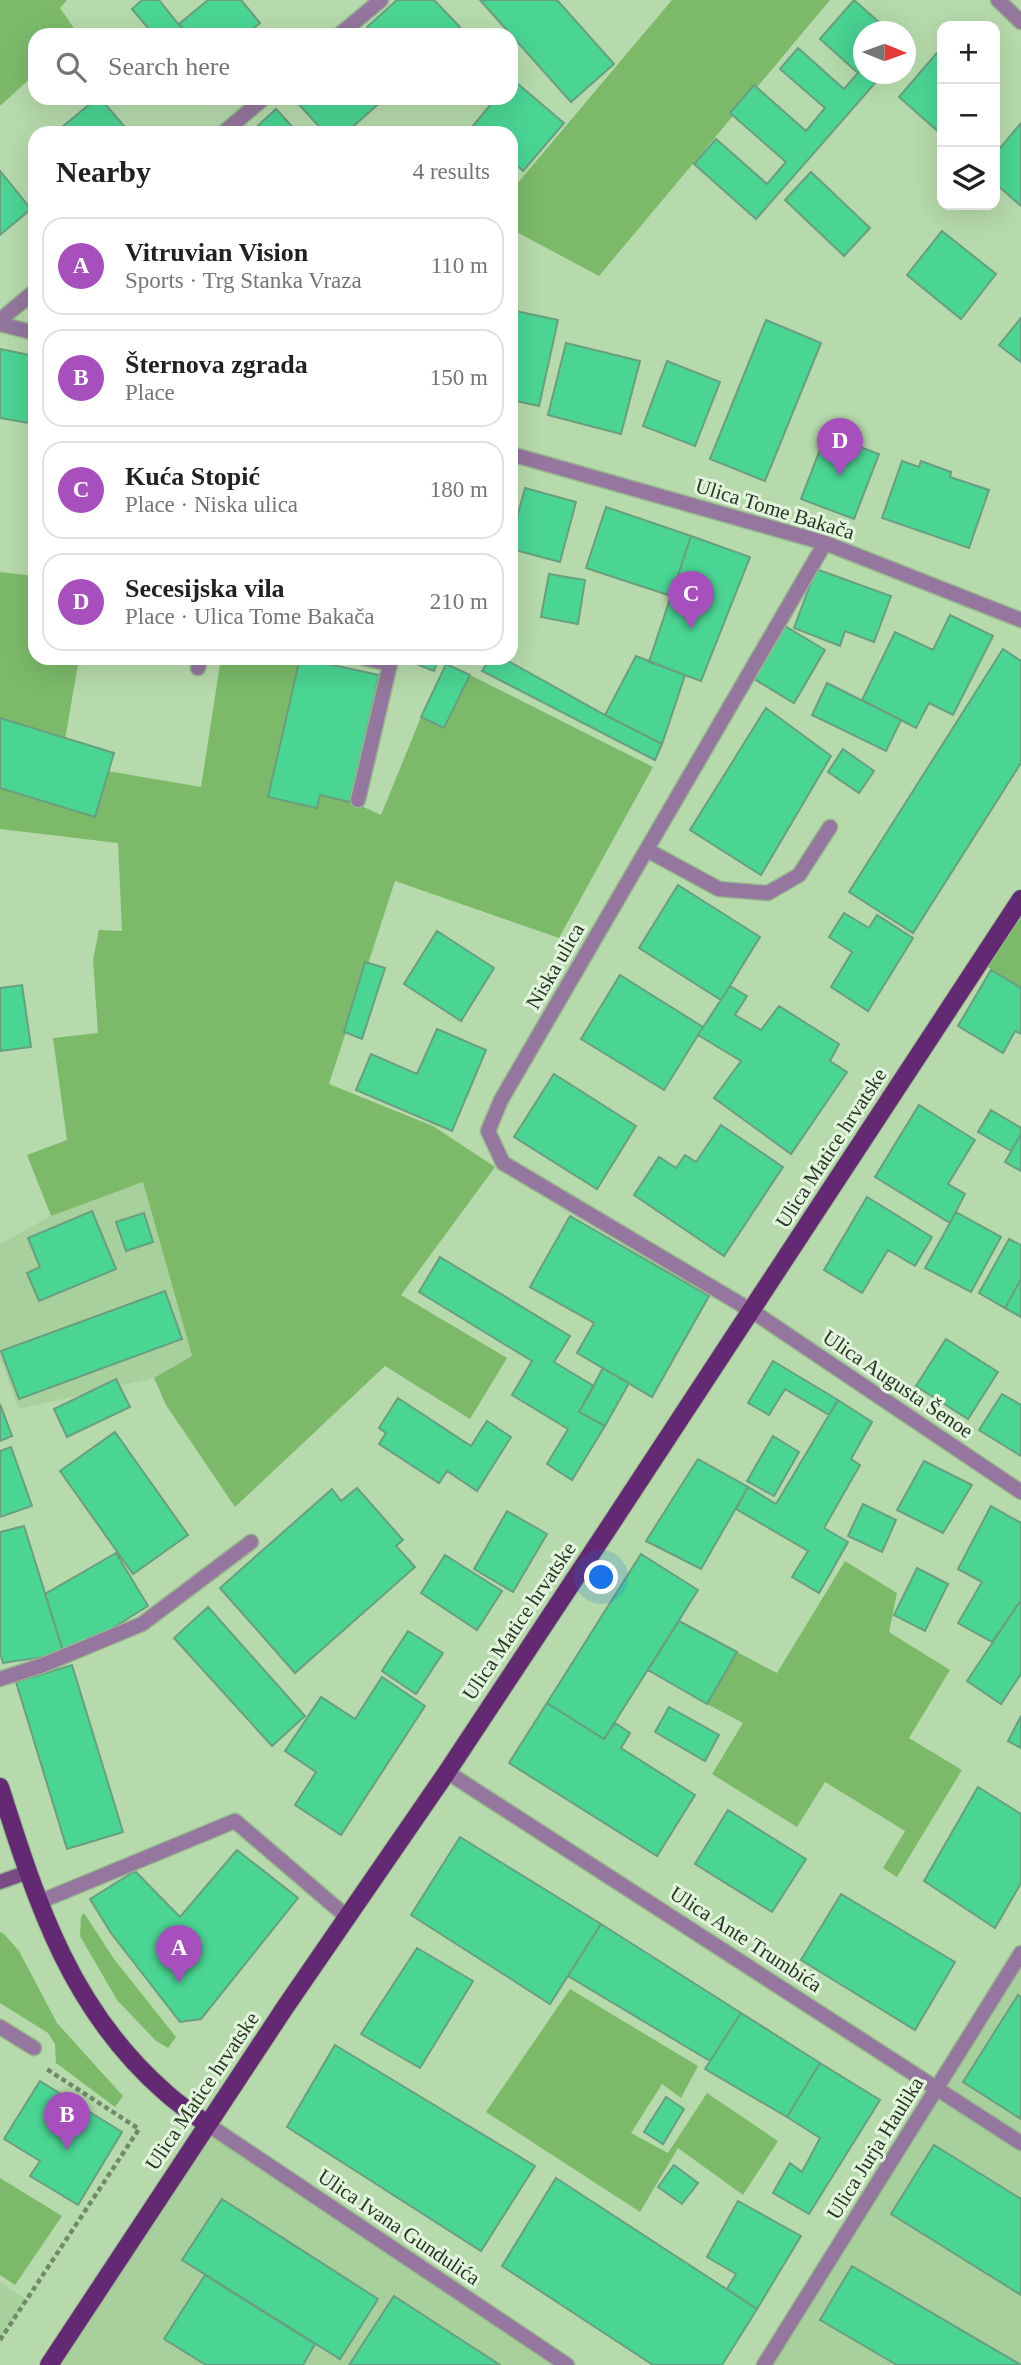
<!DOCTYPE html>
<meta charset="utf-8">
<style>
:root{--surface:#fff;--page:#f2f2f2;--text:#202124;--muted:#757577;--line:#e0e0e0;--accent:#a64fbd}
body{margin:0;font-family:"Times New Roman",serif;background:var(--page);color:var(--text)}
.controls{position:absolute;right:21px;top:21px;display:grid;overflow:hidden;border-radius:14px;box-shadow:0 7px 28px #0002}
.controls button{width:63px;height:63px;display:grid;place-items:center;padding:0;border:0;border-bottom:2px solid var(--line);background:var(--surface);color:var(--text);font:35px sans-serif}
.compass{position:absolute;left:853px;top:21px;width:63px;height:63px;border-radius:50%;background:var(--surface);box-shadow:0 7px 28px #0002;rotate:91deg}
.you{position:absolute;left:602px;top:1578px;width:24px;height:24px;margin:-18px;border:5px solid #fff;border-radius:50%;background:#1a73e8;box-shadow:0 0 0 10px #1a73e833}
.badge{display:grid;place-items:center;width:46px;height:46px;border-radius:50%;background:var(--accent);color:#fff;font-size:23px;font-weight:700}
.pin{position:absolute;translate:-50% -58px;filter:drop-shadow(0 2px 4px #0008)}
.pin::after{content:'';position:absolute;top:37px;width:24px;height:21px;background:inherit;clip-path:polygon(0 0,100% 0,50% 100%)}
.list{margin:0;padding:0;list-style:none}
h2{display:flex;justify-content:space-between;align-items:center;height:91px;margin:0;padding:0 28px;font-size:30px}
h2 small{font-size:23px;font-weight:400;color:var(--muted)}
.list li{display:grid;grid-template-columns:46px 1fr auto;gap:21px;align-items:center;box-sizing:border-box;height:98px;margin:0 14px 14px;padding:0 14px;border:2px solid var(--line);border-radius:21px}
.list b{display:block;font-size:26px;white-space:nowrap}
.list p{margin:0;font-size:23px;white-space:nowrap;color:var(--muted)}
.list em{font-size:23px;font-style:normal;color:var(--muted)}
.icon{flex:none;width:38px;height:38px;fill:none;stroke:currentColor;stroke-width:2;stroke-linecap:round;stroke-linejoin:round}
.map{position:relative;flex:none;width:1021px;height:2365px;overflow:hidden}
.search{position:absolute;background:var(--surface);box-shadow:0 7px 28px #0002;left:28px;top:28px;width:490px;height:77px;display:flex;align-items:center;gap:18px;box-sizing:border-box;padding:0 24px;border-radius:21px;color:var(--muted);font-size:26px}
.panel{position:absolute;background:var(--surface);box-shadow:0 7px 28px #0002;left:28px;top:126px;width:490px;height:539px;border-radius:21px}
.map>svg:first-child{display:block}
.built{fill:#a7d09c}
.green{fill:#7cba6a}
.building{fill:#4ad593;stroke:#689f80;stroke-width:2}
.lines{fill:none;stroke-linecap:round;stroke-linejoin:round}
.lane-casing{stroke:#97b68d;stroke-width:17}
.street-casing{stroke:#97b68d;stroke-width:17}
.secondary-casing{stroke:#97b68d;stroke-width:17}
.primary-casing{stroke:#97b68d;stroke-width:20}
.path{stroke:#708968;stroke-width:4.5;stroke-dasharray:5 3.5;stroke-linecap:butt}
.lane{stroke:#95769e;stroke-width:14}
.street{stroke:#95769e;stroke-width:14}
.secondary{stroke:#784b85;stroke-width:14}
.primary{stroke:#632972;stroke-width:18}
.labels{text-anchor:middle;dominant-baseline:central;stroke-width:6;stroke-linejoin:round;paint-order:stroke}
.street-label{font-size:21px;fill:#283624;stroke:#e2f5dd}
</style>
<div class="map">
<svg width="1021" height="2365" viewBox="0 0 1021 2365">
<rect width="100%" height="100%" fill="#b6daab"/>
<!-- built -->
<path class="built" d="M143 1182 192 1356 154 1378 19 1409 0 1358V1244L51 1216Z
M1021 1953V2365H764Z
M207 2124 567 2365H49Z
M0 2282 27 2300 0 2340Z"/>
<!-- green -->
<path class="green" d="M0 0H67L60 8 78 34 35 35V74L0 106Z
M672 0H830L599 276 511 229V191Z
M0 572 35 576V658H79L61 763 201 787 221 658H301L269 796 317 807 320 795 357 804 381 815 421 717 444 728 470 675 653 767 559 938 395 881 329 1084 433 1126 495 1167 401 1295 507 1358 470 1419 385 1366 235 1507 166 1405 154 1378 192 1356 143 1182 51 1216 27 1155 67 1140 53 1038 98 1033 93 960 99 930 122 931 118 843 0 829Z
M1021 899V988L980 962Z
M845 1561 897 1593 889 1632 950 1670 909 1738 962 1770 897 1877 883 1868 905 1831 825 1782 797 1827 712 1774 743 1723 707 1704 737 1652 777 1673Z
M84 1913 114 1959 176 2037 168 2048 156 2041 117 2000 80 1936 81 1917Z
M0 1932 4 1934 19 1951 57 2023 123 2096 115 2107 56 2063 55 2044 48 2033 0 2003Z
M570 1989 698 2066 681 2098 662 2084 631 2133 668 2153 707 2093 778 2141 743 2195 678 2148 640 2212 486 2112Z
M0 2178 62 2216 15 2285 0 2275Z"/>
<!-- building -->
<path class="building" d="M142 0H159L187 35H154L132 9Z
M208 0H241L260 23 246 35H188L179 24Z
M397 0H434L460 27 451 35H375L367 27Z
M480 0H557L614 64 571 102Z
M854 0 890 32H864V74H883L756 219 694 164 716 139 767 184 786 162 730 113 754 85 806 131 825 108 780 69 798 48 844 89 858 73 820 39Z
M942 47V135L899 97Z
M512 79 564 123 523 171 511 160V133H479L472 127 496 98H511Z
M97 98H100L130 133H55Z
M293 98H385L346 133H325Z
M276 109 298 133H250Z
M1021 123V206L995 183V154Z
M0 171 31 209 0 235Z
M811 172 870 228 844 256 785 200Z
M942 231 996 274 961 319 907 275Z
M511 310 558 320 539 406 511 400Z
M1021 318V362L999 345Z
M766 320 821 343 765 481 710 459Z
M566 343 640 361 621 434 548 415Z
M0 349 35 356V424L0 418Z
M667 361 720 382 695 446 643 426Z
M826 434 879 454 854 519 801 499Z
M902 461 919 467 921 461 951 472 950 477 989 490 969 548 882 518Z
M525 488 576 502 560 562 511 549V540Z
M606 507 691 536 671 596 586 568Z
M691 536 750 557 701 681 649 662Z
M816 569 891 596 874 642 845 631 840 646 794 628Z
M549 574 585 580 578 624 541 617Z
M950 615 993 636 953 715 929 703 916 728 862 700 895 632 933 650Z
M780 623 825 650 794 703 749 676Z
M1003 649 1021 661V763L913 933 849 892Z
M636 656 685 675 662 744 605 715Z
M300 658 379 675 350 802 320 795 317 808 268 797Z
M401 658H439L434 671Z
M491 658H503L605 715 662 744 655 760 482 671Z
M446 664 470 675 444 728 421 717Z
M827 683 901 720 886 751 812 715Z
M766 708 831 756 761 875 690 830Z
M0 718 114 753 95 817 0 788Z
M843 749 874 771 859 793 828 772Z
M678 885 760 937 721 1000 639 948Z
M844 913 869 928 877 915 913 938 868 1011 831 987 852 952 829 937Z
M437 931 494 968 461 1021 404 984Z
M365 962 385 968 362 1039 344 1032Z
M991 970 1021 988V1034L1015 1031 1003 1053 958 1026Z
M620 975 703 1027 664 1090 581 1039Z
M22 985 31 1047 0 1051V988Z
M730 986 747 996 735 1015 761 1030 779 1006 839 1044 830 1061 847 1072 791 1154 714 1098 741 1061 698 1035Z
M437 1029 486 1050 452 1131 356 1090 371 1054 417 1074Z
M554 1074 636 1126 597 1189 514 1137Z
M919 1105 975 1140 948 1184 965 1194 950 1223 875 1177Z
M991 1110 1021 1128V1134L1011 1151 978 1132Z
M721 1125 783 1167 724 1256 634 1195 659 1157 676 1168 685 1155 696 1162Z
M1021 1134V1171L1005 1162Z
M867 1197 932 1237 915 1266 888 1250 862 1293 824 1270Z
M92 1211 116 1269 39 1301 27 1273 40 1267 28 1238Z
M956 1212 1001 1237 971 1292 925 1268Z
M144 1213 153 1242 126 1251 116 1222Z
M570 1216 709 1296 652 1397 577 1353 594 1323 530 1287Z
M1009 1239 1021 1245V1279L1005 1308 979 1293Z
M440 1257 570 1336 554 1362 594 1386 579 1412 605 1426 572 1480 547 1464 568 1429 512 1395 532 1361 419 1292Z
M1021 1279V1317L1005 1308Z
M165 1291 182 1339 19 1399 1 1351Z
M946 1339 998 1372 968 1419 916 1386Z
M773 1361 838 1400 829 1415 785 1389 769 1415 748 1403Z
M603 1368 629 1383 605 1426 579 1412Z
M116 1379 130 1407 67 1437 54 1409Z
M1002 1394 1021 1405V1456L979 1430Z
M398 1398 471 1446 487 1421 511 1437 477 1491 447 1471 439 1483 379 1444 386 1433 379 1428Z
M838 1400 872 1422 851 1459 860 1465 824 1528 848 1542 819 1593 792 1577 808 1551 736 1509 748 1487 776 1504Z
M0 1404 12 1436 0 1441Z
M115 1432 188 1535 133 1574 60 1471Z
M773 1436 799 1452 774 1496 747 1481Z
M11 1447 32 1506 0 1517V1451Z
M698 1459 748 1487 701 1569 646 1541Z
M924 1461 972 1485 943 1533 897 1510Z
M357 1488 403 1540 396 1546 415 1567 295 1673 220 1588 332 1489 341 1501Z
M863 1504 896 1520 882 1552 848 1536Z
M991 1506 1021 1523V1600L992 1642 958 1623 982 1582 958 1569Z
M507 1511 547 1534 513 1592 474 1569Z
M24 1526 64 1654 3 1663 0 1653V1532Z
M116 1553 148 1606 90 1642 64 1654 45 1594Z
M641 1554 698 1590 604 1739 547 1703Z
M445 1555 502 1591 477 1630 421 1593Z
M917 1568 948 1584 925 1631 894 1615Z
M1021 1600V1674L1001 1704 967 1681Z
M208 1607 305 1716 272 1746 174 1638Z
M679 1621 737 1652 707 1704 648 1670Z
M408 1631 443 1653 416 1694 382 1671Z
M72 1665 123 1832 67 1849 16 1682Z
M382 1677 425 1706 341 1835 295 1805 316 1772 285 1751 321 1697 355 1719Z
M547 1703 604 1739 615 1723 630 1733 621 1748 695 1795 657 1856 509 1763Z
M669 1707 719 1735 705 1761 655 1732Z
M1021 1716V1748L1008 1741Z
M978 1787 1021 1814V1883L995 1928 924 1881Z
M728 1810 806 1859 772 1912 695 1864Z
M460 1837 601 1924 550 2004 411 1915Z
M237 1850 298 1898 201 2019 180 2022 111 1933 90 1899 135 1871 180 1917Z
M841 1894 955 1962 915 2030 801 1960Z
M601 1924 741 2013 710 2061 568 1976Z
M417 1948 473 1981 420 2068 361 2034Z
M1018 1995 1021 1997V2119L963 2082Z
M741 2013 820 2063 787 2117 705 2069Z
M335 2045 535 2166 481 2251 287 2127Z
M820 2063 880 2100 809 2214 773 2193 790 2163 802 2172 820 2138 787 2117Z
M40 2081 122 2132 78 2205 30 2176 40 2161 4 2139Z
M666 2097 684 2109 663 2144 644 2132Z
M934 2145 1021 2199V2295L891 2214Z
M674 2165 698 2183 682 2204 658 2187Z
M556 2178 757 2309 722 2365H653L502 2266Z
M222 2199 378 2299 340 2359 182 2260Z
M738 2201 801 2236 757 2309 727 2289 736 2274 707 2257Z
M852 2266 1021 2365H897L820 2320Z
M205 2275 315 2344 303 2365H206L164 2339Z
M394 2296 500 2365H349Z"/>
<g class="lines">
<defs>
<path id="lane" d="M198 668 200 658
M358 800 390 664 363 658
M647 850 719 889 768 893 799 875 830 827
M0 1679 43 1665 142 1624 251 1542
M39 1902 235 1821 347 1917"/>
<path id="street" d="M998 0 1021 22
M339 35 381 0
M223 133 264 98
M0 320 35 291
M0 324 35 333
M511 454 825 543 1021 620
M825 543 501 1100 488 1131 503 1163 752 1311 1021 1492
M447 1772 1021 2143
M0 2027 34 2048
M207 2124 567 2365
M764 2365 1021 1953"/>
<path id="secondary" d="M0 1882 28 1872"/>
<path id="primary" d="M0 1787C37 1903 70 2009 165 2092 178 2104 193 2114 207 2124
M49 2365 286 2006 447 1772 611 1524 1021 899"/>
</defs>
<!-- lane casing -->
<use href="#lane" class="lane-casing"/>
<!-- street casing -->
<use href="#street" class="street-casing"/>
<!-- secondary casing -->
<use href="#secondary" class="secondary-casing"/>
<!-- primary casing -->
<use href="#primary" class="primary-casing"/>
<!-- path -->
<path class="path" d="M0 2340 139 2129 45 2068"/>
<!-- lane -->
<use href="#lane" class="lane"/>
<!-- street -->
<use href="#street" class="street"/>
<!-- secondary -->
<use href="#secondary" class="secondary"/>
<!-- primary -->
<use href="#primary" class="primary"/>
</g>
<g class="labels">
<!-- street labels -->
<g class="street-label">
<text transform="translate(775 509) rotate(17)">Ulica Tome Bakača</text>
<text transform="translate(555 966) rotate(-60)">Niska ulica</text>
<text transform="translate(831 1148) rotate(-57)">Ulica Matice hrvatske</text>
<text transform="translate(898 1384) rotate(34)">Ulica Augusta Šenoe</text>
<text transform="translate(519 1621) rotate(-56)">Ulica Matice hrvatske</text>
<text transform="translate(746 1939) rotate(33)">Ulica Ante Trumbića</text>
<text transform="translate(202 2091) rotate(-56)">Ulica Matice hrvatske</text>
<text transform="translate(875 2148) rotate(-58)">Ulica Jurja Haulika</text>
<text transform="translate(399 2227) rotate(34)">Ulica Ivana Gundulića</text>
</g>
</g>
</svg>
<div class="controls">
<button>+</button>
<button>−</button>
<button><svg class="icon" aria-label="layers" viewBox="0 0 24 24"><path d="M12 4l9 5-9 5-9-5zM3 14l9 5 9-5"/></svg></button>
</div>
<svg class="compass" viewBox="-18 -18 36 36"><path d="M0-13l5 13h-10z" fill="#e53935"/><path d="M0 13l5-13h-10z" fill="#757577"/></svg>
<div class="you"></div>
<div class="pin badge" style="left:179px;top:1983px">A</div>
<div class="pin badge" style="left:67px;top:2150px">B</div>
<div class="pin badge" style="left:691px;top:629px">C</div>
<div class="pin badge" style="left:840px;top:476px">D</div>
<div class="search"><svg class="icon" aria-label="search" viewBox="0 0 24 24"><circle cx="10" cy="10" r="6"/><path d="M15 15l6 6"/></svg>Search here</div>
<section class="panel">
<h2>Nearby<small>4 results</small></h2>
<ul class="list">
<li><span class="badge">A</span><div><b>Vitruvian Vision</b><p>Sports · Trg Stanka Vraza</p></div><em>110 m</em></li>
<li><span class="badge">B</span><div><b>Šternova zgrada</b><p>Place</p></div><em>150 m</em></li>
<li><span class="badge">C</span><div><b>Kuća Stopić</b><p>Place · Niska ulica</p></div><em>180 m</em></li>
<li><span class="badge">D</span><div><b>Secesijska vila</b><p>Place · Ulica Tome Bakača</p></div><em>210 m</em></li>
</ul>
</section>
</div>
